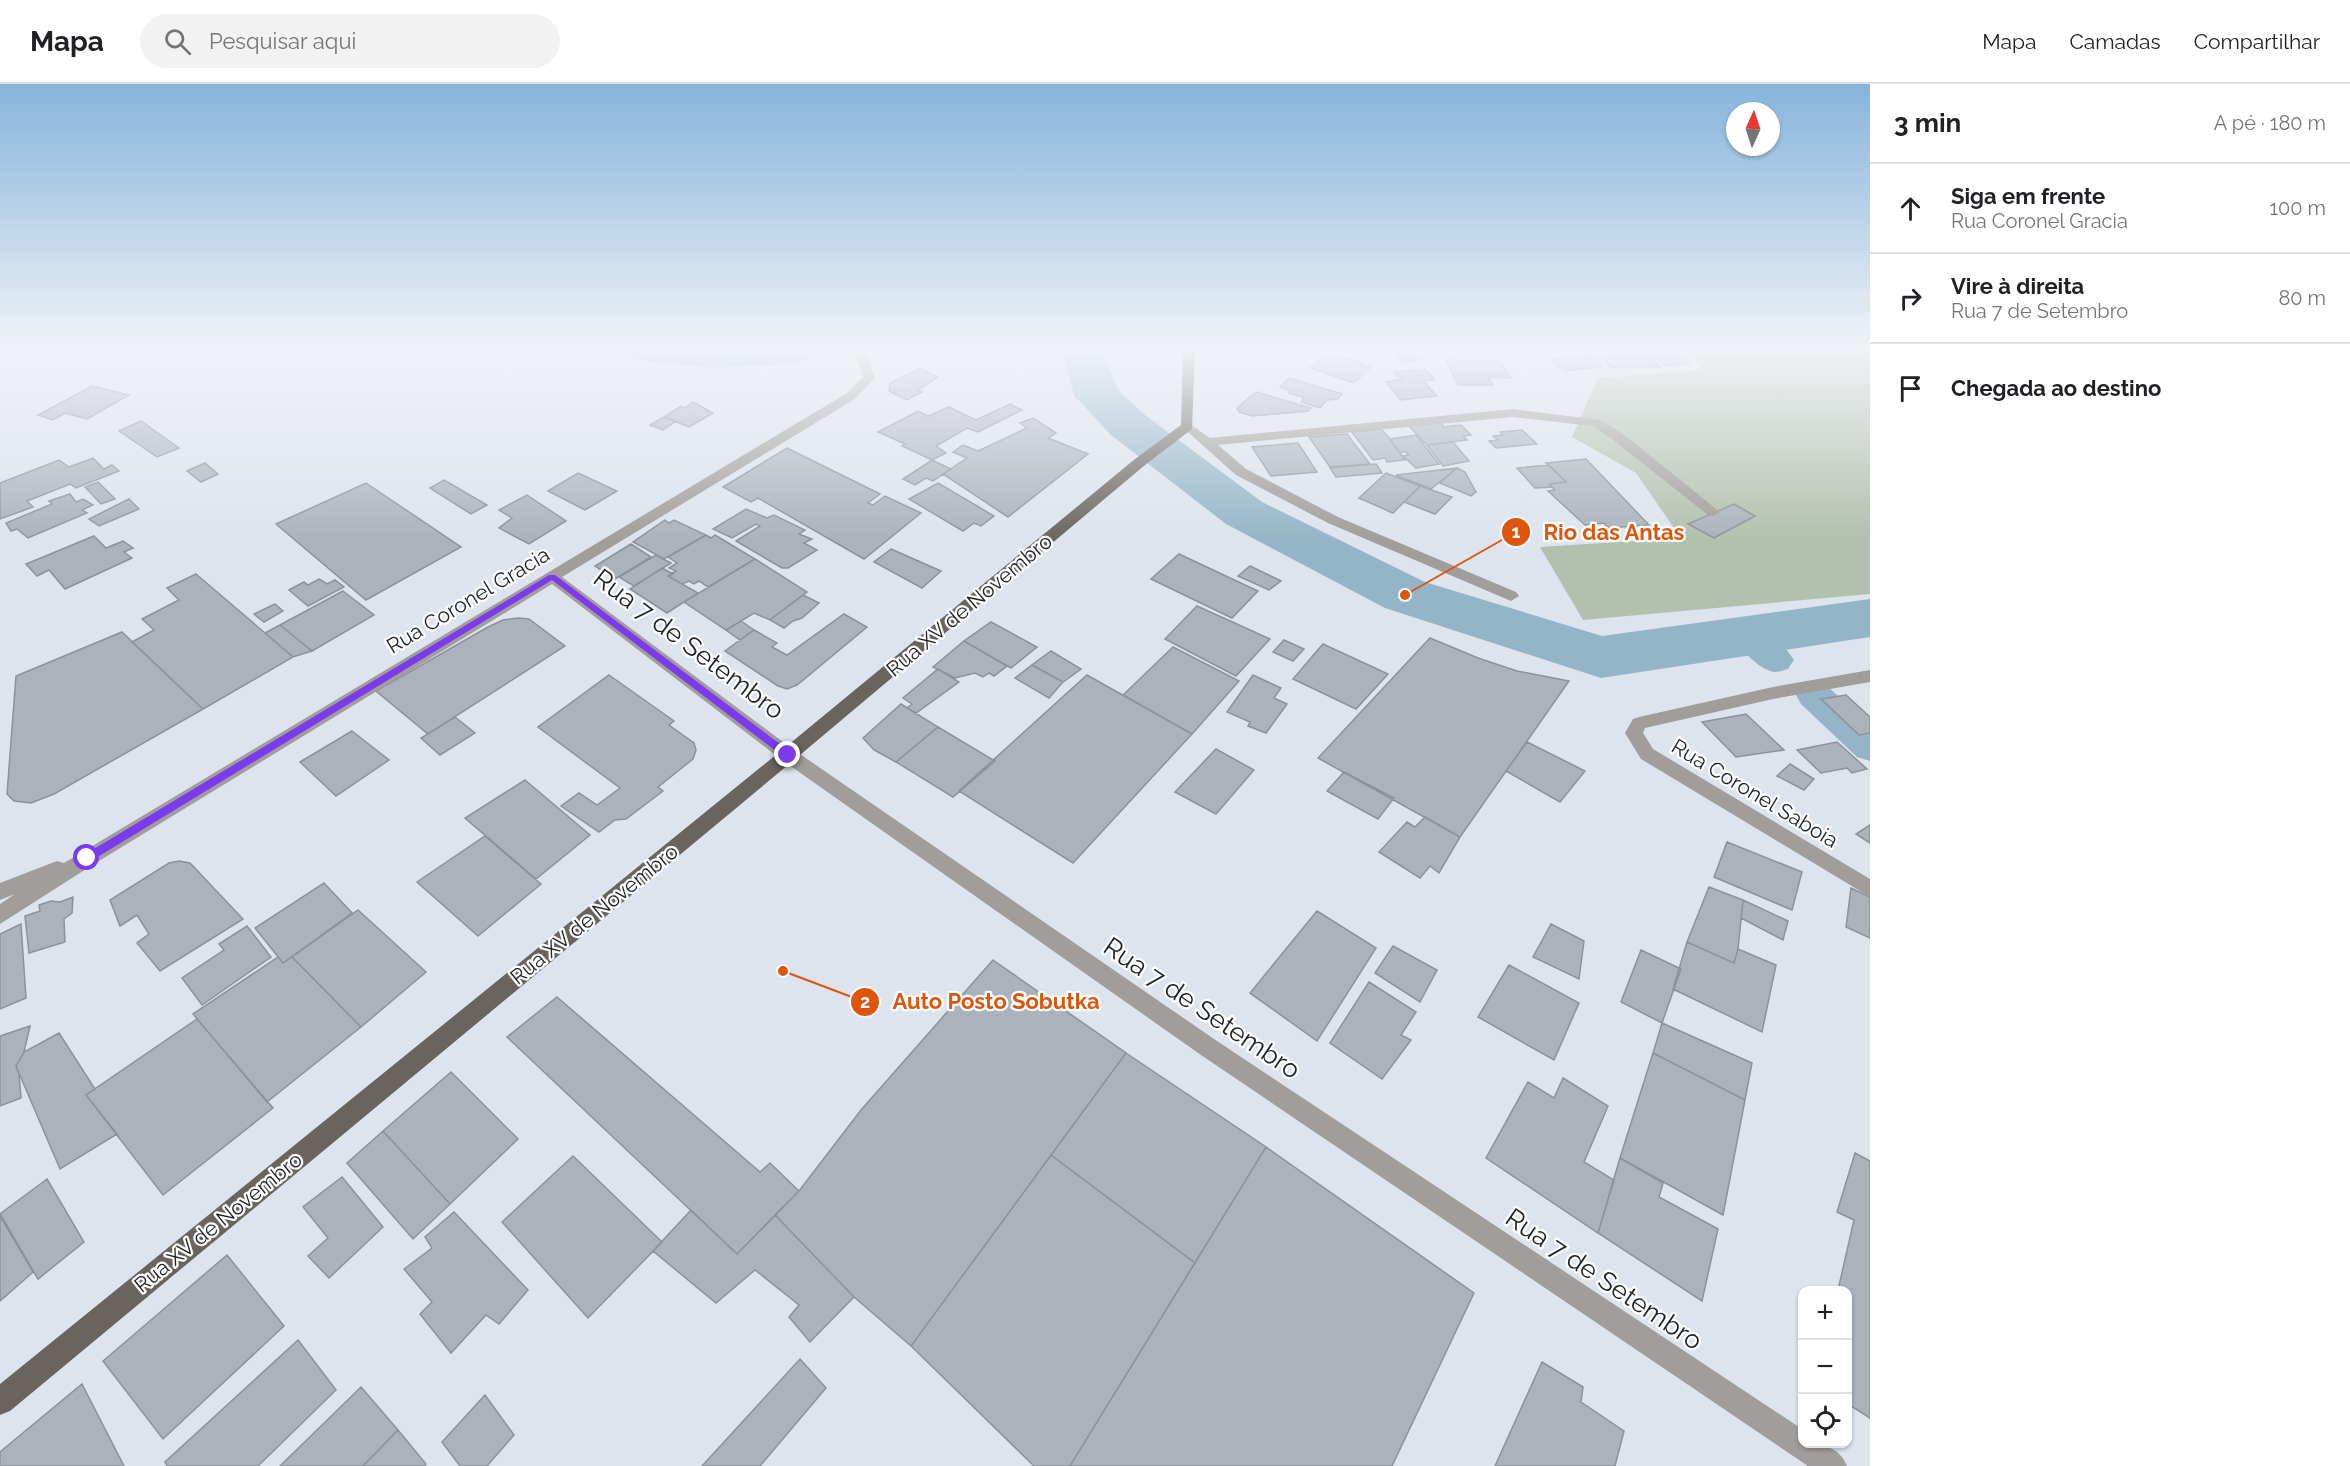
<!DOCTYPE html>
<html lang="pt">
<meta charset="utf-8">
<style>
:root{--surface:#fff;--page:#f2f2f2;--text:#202124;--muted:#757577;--line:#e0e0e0}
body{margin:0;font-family:Raleway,sans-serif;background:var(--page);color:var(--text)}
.controls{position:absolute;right:18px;bottom:18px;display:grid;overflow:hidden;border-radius:12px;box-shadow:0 2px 4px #0004}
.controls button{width:54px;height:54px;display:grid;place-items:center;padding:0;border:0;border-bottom:2px solid var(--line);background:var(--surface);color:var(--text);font:30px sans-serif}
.compass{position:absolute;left:1726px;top:18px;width:54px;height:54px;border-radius:50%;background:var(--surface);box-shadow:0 2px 4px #0004;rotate:3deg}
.stop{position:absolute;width:18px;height:18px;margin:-14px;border:4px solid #7c3aed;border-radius:50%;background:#fff}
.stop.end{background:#7c3aed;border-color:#fff;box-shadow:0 2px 6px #0008}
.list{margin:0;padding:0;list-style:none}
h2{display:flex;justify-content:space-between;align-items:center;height:78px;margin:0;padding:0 24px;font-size:26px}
h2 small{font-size:20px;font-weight:400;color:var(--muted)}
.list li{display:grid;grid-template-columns:39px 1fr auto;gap:18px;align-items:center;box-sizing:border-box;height:90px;padding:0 24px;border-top:2px solid var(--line)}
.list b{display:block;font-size:22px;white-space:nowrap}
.list p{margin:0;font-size:20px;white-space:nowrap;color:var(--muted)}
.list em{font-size:20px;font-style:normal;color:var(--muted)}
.icon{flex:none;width:33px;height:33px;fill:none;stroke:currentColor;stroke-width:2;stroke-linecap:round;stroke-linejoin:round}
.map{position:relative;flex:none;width:1870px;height:1382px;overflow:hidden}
header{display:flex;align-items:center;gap:36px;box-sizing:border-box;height:84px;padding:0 30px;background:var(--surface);border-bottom:2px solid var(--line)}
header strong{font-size:28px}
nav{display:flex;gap:33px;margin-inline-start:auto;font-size:21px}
.search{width:420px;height:54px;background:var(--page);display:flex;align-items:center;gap:15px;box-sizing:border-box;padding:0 21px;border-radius:33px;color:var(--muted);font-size:22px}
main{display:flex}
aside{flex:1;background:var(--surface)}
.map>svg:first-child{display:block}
.green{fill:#b3c0ad}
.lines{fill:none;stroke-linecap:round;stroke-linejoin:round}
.canal{fill:#94b5c7;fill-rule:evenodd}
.river{fill:#94b5c7;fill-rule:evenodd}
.building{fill:#abb2bb;stroke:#8c929b;stroke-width:1.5}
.minor{fill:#a19d9a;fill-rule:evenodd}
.major{fill:#6a645e;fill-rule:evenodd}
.route{fill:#7c3aed}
.labels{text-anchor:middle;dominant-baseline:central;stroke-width:4.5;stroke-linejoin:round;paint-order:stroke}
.street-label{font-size:21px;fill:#1e2124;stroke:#fff}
.near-street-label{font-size:26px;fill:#1e2124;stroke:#fff}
.leader{fill:none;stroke:#de560d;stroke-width:2}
.callout-dot{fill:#de560d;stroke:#fff;stroke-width:2}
.mark-label{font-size:18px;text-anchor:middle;font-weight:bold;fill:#fff}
.callout-label{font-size:22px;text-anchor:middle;font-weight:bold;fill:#de560d;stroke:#fff;stroke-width:4.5;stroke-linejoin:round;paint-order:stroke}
</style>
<header>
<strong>Mapa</strong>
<div class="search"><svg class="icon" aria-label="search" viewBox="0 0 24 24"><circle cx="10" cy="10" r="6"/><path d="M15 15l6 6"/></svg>Pesquisar aqui</div>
<nav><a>Mapa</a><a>Camadas</a><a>Compartilhar</a></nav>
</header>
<main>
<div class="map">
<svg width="1870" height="1382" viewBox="0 0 1870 1382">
<rect width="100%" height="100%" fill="#dde4ed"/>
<!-- green -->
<path class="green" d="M1684 264H1870V510L1583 536 1540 463 1681 454 1636 389 1572 353 1598 294 1703 286Z"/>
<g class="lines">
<!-- canal -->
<path class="canal" d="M1749 539C1767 544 1784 560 1794 576L1788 585C1784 586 1779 588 1775 588 1758 586 1740 564 1732 551L1737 543Z
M1814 598 1827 602 1870 641V677L1857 673 1801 620 1796 611 1801 602Z"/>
<!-- river -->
<path class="river" d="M621 264H819L813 273 789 280 714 284 642 277 627 273Z
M1058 264H1102L1118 306 1145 331 1262 418 1425 498 1602 552 1870 515V553L1601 594 1385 524 1226 440 1111 351 1074 311 1063 272Z"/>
</g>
<!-- building -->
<path class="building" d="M1337 264H1388L1379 274Z
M1406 265 1420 276 1404 279 1394 270 1395 267Z
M1676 268 1690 279 1667 282 1652 270Z
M1648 270 1660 283H1611L1601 271Z
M1326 271 1362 278V281L1371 283 1354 299 1310 284Z
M1589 271 1603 282 1565 287 1550 275Z
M1446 276 1500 277 1511 294 1488 293 1493 301H1458Z
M920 284 938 293 918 306 922 308 907 316 889 307 890 299Z
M1425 285 1435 296 1423 297 1437 312 1401 316 1386 298 1402 295 1394 288Z
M1289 294 1342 310 1338 315 1327 316 1320 324 1301 318 1304 314 1289 309 1291 307 1280 303Z
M92 302 129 311 87 335 65 329 53 336 38 331Z
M1256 308 1311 324 1308 327 1252 332 1239 328 1237 324Z
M693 318 713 329 689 343 664 333 681 322 685 324Z
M1010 320 1022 326 978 348 967 344 936 362 946 369 932 376 902 362 905 360 878 348 918 327 928 332 949 323 976 336Z
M664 333 676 337 663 346 650 341Z
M1033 334 1056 349 1048 354 1088 370 1008 433 943 390 967 374 953 368 963 361 978 367 1027 344 1020 339Z
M141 337 179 364 157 373 119 347Z
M1440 338 1444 343 1461 341 1471 351 1463 352 1467 356 1427 361 1407 340Z
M1381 345 1390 355 1405 376 1387 378 1385 374 1373 376 1352 348Z
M1522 346 1537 360 1496 364 1489 357 1498 356 1493 352 1503 351 1500 348Z
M1347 350 1370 380 1330 383 1309 353Z
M1416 351 1439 380 1416 384 1403 372 1409 371 1406 368H1399L1390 355Z
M1453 358 1469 377 1443 382 1427 361Z
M1298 359 1317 388 1271 392 1252 363Z
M787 364 880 410 868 419 873 421 885 412 921 429 864 475 758 414 751 418 723 403Z
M93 374 104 385 112 381 119 387 76 404 70 400 27 417 33 423 0 435V399L59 376 69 383Z
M1586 375 1649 441 1608 444 1604 439 1585 441 1548 407 1555 406 1549 400 1566 398 1546 379Z
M932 376 951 385 933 397 926 394 915 401 903 395Z
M205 379 218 390 201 398 187 387Z
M1376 380 1382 389 1336 393 1330 384Z
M1549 381 1566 398 1549 400 1552 403 1535 404 1517 384Z
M1457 384 1465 388 1476 408 1471 412 1440 399Z
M1457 384 1431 405 1396 391Z
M578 389 617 407 585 426 548 407Z
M1386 389 1420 402 1393 429 1359 414Z
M444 396 487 421 471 430 430 404Z
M98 398 115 415 101 420 85 403Z
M366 399 461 463 366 516 276 440Z
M938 399 994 432 981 442 974 439 963 447 909 415Z
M1420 402 1452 413 1435 430 1404 418Z
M70 410 76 418 83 415 93 421 82 426 87 429 28 454 17 445 11 447 6 439 52 420 49 417Z
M527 411 566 437 529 460 499 444 512 434 499 426Z
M129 415 139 425 99 442 89 435Z
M1734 420 1755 432 1714 454 1688 440Z
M746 425 767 434 774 431 805 446 799 450 812 455 804 459 817 466 788 484H782L736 457 760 442 756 440 732 454 713 445Z
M665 436 669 439 674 436 706 451 664 475 633 458Z
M706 451 711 454 715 451 755 475 708 503 699 497 694 500 689 497 682 500 668 492 676 487 669 484 677 479 668 473Z
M94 452 106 464 123 457 133 464 124 468 132 474 65 505 49 486 37 492 26 480Z
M631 460 651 473 615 495 595 482Z
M891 465 941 487 922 504 874 478Z
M1179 470 1258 507 1232 534 1151 495Z
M656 471 671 479 634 502 619 493Z
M755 475 807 508 770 536 754 529 726 546 684 518Z
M1250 482 1281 497 1269 506 1238 492Z
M662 484 673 490 668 492 698 509 667 529 630 505Z
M196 490 293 573 203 625 132 558 154 546 142 535 179 516 167 504Z
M319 495 327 500 335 496 344 503 308 522 289 506 304 498 308 501Z
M343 507 374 531 312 567 280 541Z
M803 511 819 519 802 534 793 537 784 544 770 536Z
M275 520 283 527 264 538 254 530Z
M1197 522 1270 555 1236 592 1165 555Z
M844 530 867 543 797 601 787 605 778 602 725 567 754 546 777 559 772 563 787 571Z
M518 534 529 535 565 562 428 650 376 607 488 543 503 536Z
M741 537 754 546 740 556 726 546Z
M991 538 1037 563 1011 584 964 557Z
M280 541 312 567 293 573 265 549Z
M122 548 203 625 54 710 31 719 14 717 7 710 16 592Z
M1430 554 1478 574 1517 587 1569 597 1460 753 1318 674Z
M1284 556 1304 565 1293 577 1273 568Z
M964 557 1007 582 994 592 989 589 983 593 975 589 955 594 933 583Z
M1323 560 1388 590 1356 625 1293 595Z
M1173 563 1239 597 1192 650 1123 611Z
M1051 567 1081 585 1063 598 1032 581Z
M1032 581 1063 598 1049 614 1015 594Z
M938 585 959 598 916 629 907 624 912 620 903 614Z
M609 591 674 637 669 641 694 659 696 666 693 675 658 703 663 707 626 735 615 736 599 748 561 722 579 709 597 721 620 704 538 643Z
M1087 591 1192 650 1073 779 959 707Z
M1253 591 1281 604 1274 614 1287 620 1266 649 1248 642 1250 638 1227 628Z
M1846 611 1870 633V649L1859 651 1821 615Z
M901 620 938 643 896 678 874 666 863 654Z
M1746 630 1784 666 1736 673 1702 638Z
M455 633 475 649 440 671 421 654Z
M938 643 995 677 953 713 896 678Z
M352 647 389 676 336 712 300 678Z
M1527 658 1585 687 1560 718 1506 687Z
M1837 658 1867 685 1852 689 1847 684 1821 689 1797 666Z
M1216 665 1254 686 1216 730 1175 708Z
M1790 680 1814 695 1804 706 1777 692Z
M1344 688 1394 714 1378 735 1327 707Z
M525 696 590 751 536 795 465 734Z
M1425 733 1460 753 1439 789 1430 782 1420 794 1379 768 1407 738 1415 743Z
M1870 741V759L1856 750Z
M485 752 541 800 478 852 417 798Z
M1727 758 1802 788 1792 826 1714 793Z
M179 777 190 779 243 835 160 887 137 859 149 850 137 831 120 842 110 816 169 779Z
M324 799 352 829 283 879 255 844Z
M1709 803 1743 816 1738 865 1734 879 1687 858Z
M1851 804 1870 813V854L1846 843Z
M73 813 72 829 64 835 65 858 29 869 25 832 40 827 39 821 51 817 60 818Z
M1743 816 1788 837 1783 856 1741 834Z
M358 826 426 888 361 943 292 873Z
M1317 827 1376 864 1317 957 1250 909Z
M21 840 26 914 0 925V850Z
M1551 840 1584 857 1579 895 1533 873Z
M247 842 271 873 202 921 182 894 224 866 219 860Z
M1687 858 1734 879 1738 865 1776 881 1762 948 1673 905Z
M1393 862 1437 886 1420 918 1375 889Z
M1641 866 1681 885 1662 939 1621 918Z
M278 873 283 879 292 873 361 943 267 1018 193 930Z
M993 876 1126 969 911 1262 854 1213 775 1131 799 1107 861 1026Z
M1509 881 1579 919 1554 976 1478 933Z
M1369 898 1416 928 1401 951 1411 956 1382 995 1330 959Z
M557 913 760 1088 770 1079 799 1107 737 1170 507 953Z
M197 935 273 1024 163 1111 86 1011Z
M1662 939 1752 979 1745 1016 1653 969Z
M30 942 24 968 16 982 19 990 21 1014 0 1022V952Z
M59 949 95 1005 86 1011 117 1050 60 1085 16 982 24 968Z
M1126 969 1266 1063 1195 1179 1051 1071Z
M1653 969 1745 1016 1723 1131 1620 1074Z
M451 988 518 1055 450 1120 383 1047Z
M1563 994 1608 1022 1584 1078 1614 1096 1598 1149 1486 1074 1528 998 1554 1014Z
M383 1047 450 1120 413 1155 347 1079Z
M1266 1063 1474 1209 1392 1382H1070Z
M1855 1069 1870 1077V1334L1848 1320V1206H1838L1854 1136 1837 1128Z
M1051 1071 1195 1179 1070 1382H1034L911 1262Z
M573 1072 662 1158 588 1234 502 1138Z
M1620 1074 1663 1099 1659 1113 1718 1145 1702 1217 1598 1149Z
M342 1093 383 1143 329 1194 308 1172 328 1154 303 1123Z
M47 1095 84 1158 38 1195 0 1130Z
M691 1126 737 1170 775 1131 854 1213 810 1258 789 1233 799 1221 755 1186 716 1219 653 1167Z
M454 1128 528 1206 499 1240 486 1231 451 1269 420 1230 432 1218 404 1185 432 1164 425 1153Z
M0 1132 33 1188 0 1217Z
M227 1171 284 1242 163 1355 103 1277Z
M298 1256 336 1306 258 1382H167L165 1378Z
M800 1275 826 1304 760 1382H702Z
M1542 1278 1583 1303 1581 1318 1624 1347 1615 1382H1495Z
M82 1300 124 1382H0V1368Z
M361 1303 398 1346 363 1382H280Z
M485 1311 514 1351 487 1382H460L442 1358Z
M398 1346 426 1380 425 1382H363Z"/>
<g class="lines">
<!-- minor -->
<path class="minor" d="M851 264 865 266 875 294 855 315 562 493 794 666 1217 957 1802 1345V1360C1822 1360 1839 1362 1847 1382H1808L1201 971 782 676 552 500 94 780 0 840V820L15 810 0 816V799L57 777 64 779 847 309 863 293 855 269Z
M1513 325 1600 336 1622 349 1720 428 1713 432 1708 431 1612 355 1592 342 1513 333 1218 361 1246 385 1338 433 1516 508 1519 512 1511 517 1328 439 1236 391 1181 342 1187 338 1210 354Z
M1870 586V598L1773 615 1645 644 1643 649 1653 665 1870 795V813L1641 675 1625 649 1633 635 1639 633 1773 603Z"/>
<!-- major -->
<path class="major" d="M1183 264H1195L1192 345 1145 381 794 676 10 1327 0 1331V1300L782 666 1135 375 1181 341Z"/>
</g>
<!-- sky -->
<linearGradient id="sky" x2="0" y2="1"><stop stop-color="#86b4db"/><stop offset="0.58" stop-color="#f0f3f7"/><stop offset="1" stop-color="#f0f3f7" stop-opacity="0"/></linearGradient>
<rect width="1870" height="457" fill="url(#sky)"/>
<!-- route -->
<path class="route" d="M549 491H555L792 669V674H785L552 496 91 777H84V771Z"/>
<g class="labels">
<!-- street labels -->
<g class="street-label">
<text transform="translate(468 516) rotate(-31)">Rua Coronel Gracia</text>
<text transform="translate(969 521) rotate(-40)">Rua XV de Novembro</text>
<text transform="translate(1755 709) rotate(31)">Rua Coronel Saboia</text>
<text transform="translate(594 830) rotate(-39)">Rua XV de Novembro</text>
<text transform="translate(218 1138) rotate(-39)">Rua XV de Novembro</text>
</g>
<!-- near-street labels -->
<g class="near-street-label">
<text transform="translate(689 560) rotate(37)">Rua 7 de Setembro</text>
<text transform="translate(1202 924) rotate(34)">Rua 7 de Setembro</text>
<text transform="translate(1604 1195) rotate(34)">Rua 7 de Setembro</text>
</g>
</g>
<!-- callouts -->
<path class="leader" d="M1405 511L1516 448M783 887L865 918"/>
<g class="callout-dot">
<circle cx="1405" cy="511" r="6"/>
<circle cx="783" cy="887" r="6"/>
<circle cx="1516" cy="448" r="15"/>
<circle cx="865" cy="918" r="15"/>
</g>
<g class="mark-label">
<text x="1516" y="454">1</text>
<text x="865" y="924">2</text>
</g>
<g class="callout-label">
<text x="1614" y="456">Rio das Antas</text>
<text x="996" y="925">Auto Posto Sobutka</text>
</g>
</svg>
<div class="controls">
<button>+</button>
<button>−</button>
<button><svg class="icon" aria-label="locate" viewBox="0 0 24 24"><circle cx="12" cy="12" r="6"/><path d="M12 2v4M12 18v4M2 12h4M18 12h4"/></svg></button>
</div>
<svg class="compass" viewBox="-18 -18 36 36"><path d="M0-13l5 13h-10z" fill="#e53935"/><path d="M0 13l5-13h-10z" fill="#757577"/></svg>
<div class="stop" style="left:87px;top:774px"></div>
<div class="stop end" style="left:788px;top:671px"></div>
</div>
<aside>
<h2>3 min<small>A pé · 180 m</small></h2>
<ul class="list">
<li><svg class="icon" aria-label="ahead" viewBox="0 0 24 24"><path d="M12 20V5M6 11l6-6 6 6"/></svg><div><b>Siga em frente</b><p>Rua Coronel Gracia</p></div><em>100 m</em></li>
<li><svg class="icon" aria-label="right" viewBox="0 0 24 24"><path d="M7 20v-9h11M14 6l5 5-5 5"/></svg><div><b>Vire à direita</b><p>Rua 7 de Setembro</p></div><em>80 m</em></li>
<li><svg class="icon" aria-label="arrive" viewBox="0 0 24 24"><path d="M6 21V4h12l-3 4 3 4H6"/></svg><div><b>Chegada ao destino</b></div></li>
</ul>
</aside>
</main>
